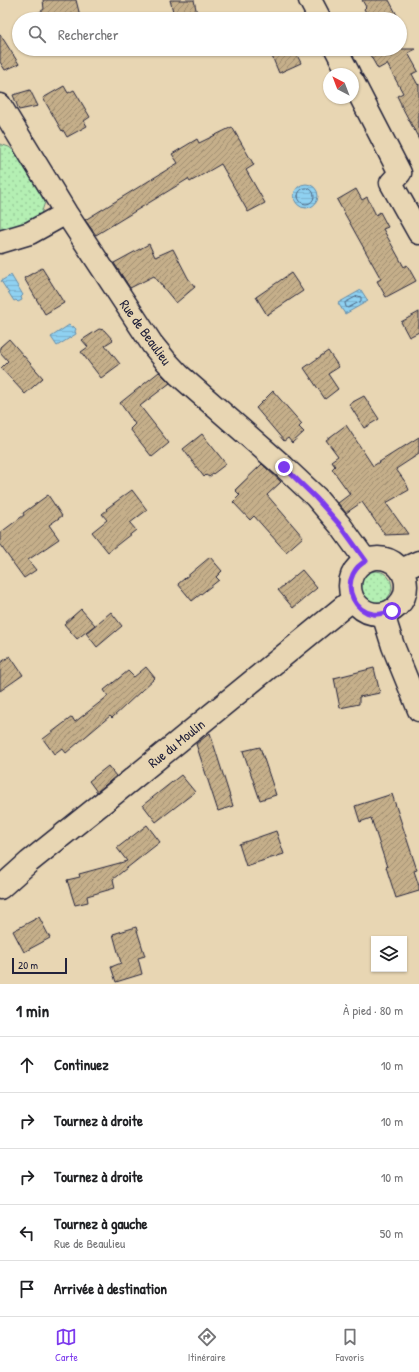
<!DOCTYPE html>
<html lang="fr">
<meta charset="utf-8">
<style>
:root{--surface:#fff;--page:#f6f6f6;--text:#202124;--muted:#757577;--line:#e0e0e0;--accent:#7c3aed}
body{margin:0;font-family:"Patrick Hand",sans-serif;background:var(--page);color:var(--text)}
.controls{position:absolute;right:12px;bottom:12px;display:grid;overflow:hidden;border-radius:0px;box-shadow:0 1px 3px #0004}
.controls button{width:36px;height:36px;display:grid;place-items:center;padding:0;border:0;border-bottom:1px solid var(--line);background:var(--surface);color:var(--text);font:20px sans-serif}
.compass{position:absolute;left:323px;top:68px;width:36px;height:36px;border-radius:50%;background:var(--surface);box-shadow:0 1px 3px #0004;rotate:318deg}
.scale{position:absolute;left:12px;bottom:10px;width:55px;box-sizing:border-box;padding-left:4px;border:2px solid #22223b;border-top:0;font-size:11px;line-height:14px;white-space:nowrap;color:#22223b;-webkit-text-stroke:3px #e8d6b3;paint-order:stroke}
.stop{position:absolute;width:12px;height:12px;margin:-9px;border:3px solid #7c3aed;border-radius:50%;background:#fff}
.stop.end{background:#7c3aed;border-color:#fff;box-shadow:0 1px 4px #0008}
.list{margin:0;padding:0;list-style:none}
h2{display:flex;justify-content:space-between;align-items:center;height:52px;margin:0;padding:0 16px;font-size:17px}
h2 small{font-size:13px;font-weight:400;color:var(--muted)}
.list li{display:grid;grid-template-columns:26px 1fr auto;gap:12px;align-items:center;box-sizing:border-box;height:56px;padding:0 16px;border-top:1px solid var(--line)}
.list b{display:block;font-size:15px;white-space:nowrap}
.list p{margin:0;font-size:13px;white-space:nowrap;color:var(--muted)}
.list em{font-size:13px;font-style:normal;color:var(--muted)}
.icon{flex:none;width:22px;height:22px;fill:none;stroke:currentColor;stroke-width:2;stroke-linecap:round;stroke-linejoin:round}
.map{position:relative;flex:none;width:419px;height:984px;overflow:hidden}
.search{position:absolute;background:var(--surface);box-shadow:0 1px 3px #0004;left:12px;right:12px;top:12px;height:44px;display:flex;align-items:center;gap:10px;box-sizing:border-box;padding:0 14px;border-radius:22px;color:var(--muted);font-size:15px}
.sheet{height:332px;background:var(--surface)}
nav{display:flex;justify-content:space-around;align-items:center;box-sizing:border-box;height:56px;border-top:1px solid var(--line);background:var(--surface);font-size:11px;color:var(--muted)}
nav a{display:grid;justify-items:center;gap:2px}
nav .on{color:var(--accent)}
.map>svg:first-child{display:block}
.grass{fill:url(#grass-dots);stroke:#6b8877}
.water{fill:url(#water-rules);stroke:#638ba8}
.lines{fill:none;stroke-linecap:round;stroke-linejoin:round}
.shore{stroke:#4e6884;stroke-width:1}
.building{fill:url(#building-hatch);stroke:#22223b}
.minor-casing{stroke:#22223b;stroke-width:25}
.minor{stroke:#e8d6b3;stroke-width:22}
.route{stroke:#7c3aed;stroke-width:5}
.labels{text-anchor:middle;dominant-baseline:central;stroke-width:3;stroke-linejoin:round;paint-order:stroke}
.street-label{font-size:14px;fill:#22223b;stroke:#e8d6b3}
</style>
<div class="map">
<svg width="419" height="984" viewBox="0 0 419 984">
<defs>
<pattern id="grass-dots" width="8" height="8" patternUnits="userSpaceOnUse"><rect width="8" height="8" fill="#b4efb3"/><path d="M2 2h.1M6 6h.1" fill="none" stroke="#9acd9b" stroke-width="1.8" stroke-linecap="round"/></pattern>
<pattern id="water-rules" width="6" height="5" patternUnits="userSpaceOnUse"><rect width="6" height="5" fill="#8fd1f1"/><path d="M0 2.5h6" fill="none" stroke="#7bb3d0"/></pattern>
<pattern id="building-hatch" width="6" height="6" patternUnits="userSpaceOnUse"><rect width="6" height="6" fill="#c5af8a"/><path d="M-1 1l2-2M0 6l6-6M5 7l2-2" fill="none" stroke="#a08e72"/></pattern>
</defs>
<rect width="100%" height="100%" fill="#e8d6b3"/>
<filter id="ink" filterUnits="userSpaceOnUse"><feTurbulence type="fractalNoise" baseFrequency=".025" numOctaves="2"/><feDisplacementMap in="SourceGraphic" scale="8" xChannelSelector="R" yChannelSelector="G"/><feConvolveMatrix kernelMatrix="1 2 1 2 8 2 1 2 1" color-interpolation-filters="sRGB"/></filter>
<g filter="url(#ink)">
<!-- grass -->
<path class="grass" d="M0 144 9 147 14 151 45 202 40 217 0 235Z
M360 587a16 16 0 1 1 32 0a16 16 0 1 1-32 0Z"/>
<!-- water -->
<path class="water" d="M294 196a12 12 0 1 1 24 0a12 12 0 1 1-24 0Z
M11 275 23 295 21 297 22 300 18 302 16 300 14 301 1 281Z
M361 290 368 301 345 314 338 303Z
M69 325 71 327 73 326 76 329 75 331 76 334 57 346 51 337Z"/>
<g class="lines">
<!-- shore -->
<path class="shore" d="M298 196a8 8 0 1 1 16 0a8 8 0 1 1-16 0Z
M358 296 361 297V301L348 308 346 307 345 303Z"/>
</g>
<!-- building -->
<path class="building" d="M43 0H76L80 16 64 19H30L44 9Z
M170 0H194L197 14 175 19Z
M362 0H389L399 19H370L364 9 366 7Z
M0 34 19 64 5 70 0 62Z
M269 49H294L301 63 279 73Z
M380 49H416L408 53 418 71 412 74 418 85 419 84V139L401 105V104L397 96 403 93 387 64 378 69 370 55Z
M64 86 68 93 74 90 90 117 84 121 87 126 67 137 63 130 62 131 43 98Z
M30 90 38 106 19 110 13 95Z
M232 127 254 165 246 170 265 203 248 212 221 164 190 182 188 179 96 235 85 220 178 163 172 154 197 139 199 143Z
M356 189 362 200 367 197 376 215 380 212 388 227 383 229 404 267 407 265 416 281 386 297 377 281 381 279 337 200Z
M149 244 155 257 173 249 188 278 195 287 176 303 154 276 130 288 114 263Z
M42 268 64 303 45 314 24 278Z
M291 273 303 291 267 315 256 297Z
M419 312V332L409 337 401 322Z
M99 329 104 330 113 340 105 345 120 364 101 378 81 352 88 347 82 340Z
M9 339 43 378 25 394 1 368 8 361 0 352V347Z
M328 351 339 367 328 374 338 389 325 399 304 368Z
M159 372 170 383 140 406 169 443 152 457 130 429 135 424 120 403Z
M273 391 302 424 299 427 304 432 292 443 288 438 284 441 256 408Z
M364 396 379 419 364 428 349 404Z
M346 425 373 466 419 437V454L396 469 406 483 409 490 386 503 408 534 385 535 362 502 346 513 338 503 350 494 332 469 335 466 331 461 338 456 326 440Z
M202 434 226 464 209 477 206 475 204 477 183 449Z
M262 464 281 482 267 495 303 537 286 552 254 516 250 520 233 502 240 495 235 490Z
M132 490 147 510 130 523 136 530 108 552 92 532 107 520 102 514 107 510 106 509Z
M48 495 62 516 49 525 59 539 28 560 36 570 24 578 0 545V533L24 515 23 513Z
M210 557 222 571 216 577 219 580 192 601 178 584Z
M302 570 317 588 293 608 278 590Z
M81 609 95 625 77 639 64 624Z
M111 612 122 626 97 647 86 633Z
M10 656 23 675 0 691V663Z
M146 667 155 678 112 718 110 716 66 753 62 748 54 754 43 739 72 717 75 722 108 696 104 690 128 671 134 677Z
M374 668 380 693 359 697V704L340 708 334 678Z
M210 733 233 806 218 811 196 744Z
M260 747 276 795 260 800 243 751Z
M108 766 116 776 97 792 89 781Z
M181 775 195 792 156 822 143 805Z
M392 794 417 870 414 871 419 886V891L396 898 386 867H387L371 818 360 822 355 806Z
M147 825 160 842 113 879 115 888 87 896 88 902 75 905 67 880 80 877 79 874 127 861 117 848Z
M276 831 284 854 246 866 239 844Z
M39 917 50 938 24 952 13 931Z
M136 927 145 956 138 958 142 974 116 982 111 967 121 963 113 934Z"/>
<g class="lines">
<defs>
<path id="minor" d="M310 0 320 19
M336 49 349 74
M353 82 400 173 391 183 419 233
M0 105 66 213 152 344 165 360 179 375 284 467 316 497 340 525 366 561
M0 242 30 233 66 213
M350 586a28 28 0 1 1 56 0a28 28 0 1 1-56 0Z
M401 570 419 562
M383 614 393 646 419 710
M0 888 29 862 130 781 353 599"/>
</defs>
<!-- minor casing -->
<use href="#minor" class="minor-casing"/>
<!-- minor -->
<use href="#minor" class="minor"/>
</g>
</g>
<g class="lines" filter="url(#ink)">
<!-- route -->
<path class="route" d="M284 467 316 498 340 525 366 561C360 564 356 568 353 574 345 590 355 611 373 614 380 615 386 613 392 611"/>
</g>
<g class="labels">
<!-- street labels -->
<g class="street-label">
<text transform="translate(146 332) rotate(54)">Rue de Beaulieu</text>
<text transform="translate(176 743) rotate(-39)">Rue du Moulin</text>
</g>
</g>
</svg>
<div class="controls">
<button><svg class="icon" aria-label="layers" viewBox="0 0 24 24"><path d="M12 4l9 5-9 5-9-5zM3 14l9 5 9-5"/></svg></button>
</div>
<svg class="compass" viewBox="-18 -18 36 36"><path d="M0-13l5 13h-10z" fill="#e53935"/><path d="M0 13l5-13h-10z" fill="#757577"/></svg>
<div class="scale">20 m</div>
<div class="stop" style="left:392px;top:611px"></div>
<div class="stop end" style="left:284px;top:467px"></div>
<div class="search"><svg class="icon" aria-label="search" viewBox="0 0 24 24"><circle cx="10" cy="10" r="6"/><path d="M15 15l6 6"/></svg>Rechercher</div>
</div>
<section class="sheet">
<h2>1 min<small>À pied · 80 m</small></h2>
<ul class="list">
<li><svg class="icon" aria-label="ahead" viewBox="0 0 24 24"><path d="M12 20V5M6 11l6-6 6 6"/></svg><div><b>Continuez</b></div><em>10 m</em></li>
<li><svg class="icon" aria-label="right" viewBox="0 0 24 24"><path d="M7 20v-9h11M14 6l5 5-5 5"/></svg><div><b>Tournez à droite</b></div><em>10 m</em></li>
<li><svg class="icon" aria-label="right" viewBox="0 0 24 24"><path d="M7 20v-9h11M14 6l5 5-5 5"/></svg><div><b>Tournez à droite</b></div><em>10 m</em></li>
<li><svg class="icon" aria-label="left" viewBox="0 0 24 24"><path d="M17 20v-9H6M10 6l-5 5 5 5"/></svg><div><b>Tournez à gauche</b><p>Rue de Beaulieu</p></div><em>50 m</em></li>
<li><svg class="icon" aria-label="arrive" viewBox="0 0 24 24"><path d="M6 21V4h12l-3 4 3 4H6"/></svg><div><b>Arrivée à destination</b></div></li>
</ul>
</section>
<nav>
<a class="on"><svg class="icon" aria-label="map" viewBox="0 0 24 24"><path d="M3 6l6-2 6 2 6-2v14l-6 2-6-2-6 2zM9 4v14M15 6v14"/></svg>Carte</a>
<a><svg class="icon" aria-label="directions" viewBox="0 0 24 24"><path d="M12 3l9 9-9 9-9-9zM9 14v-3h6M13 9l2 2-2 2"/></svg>Itinéraire</a>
<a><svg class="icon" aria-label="saved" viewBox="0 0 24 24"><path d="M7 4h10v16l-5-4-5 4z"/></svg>Favoris</a>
</nav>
